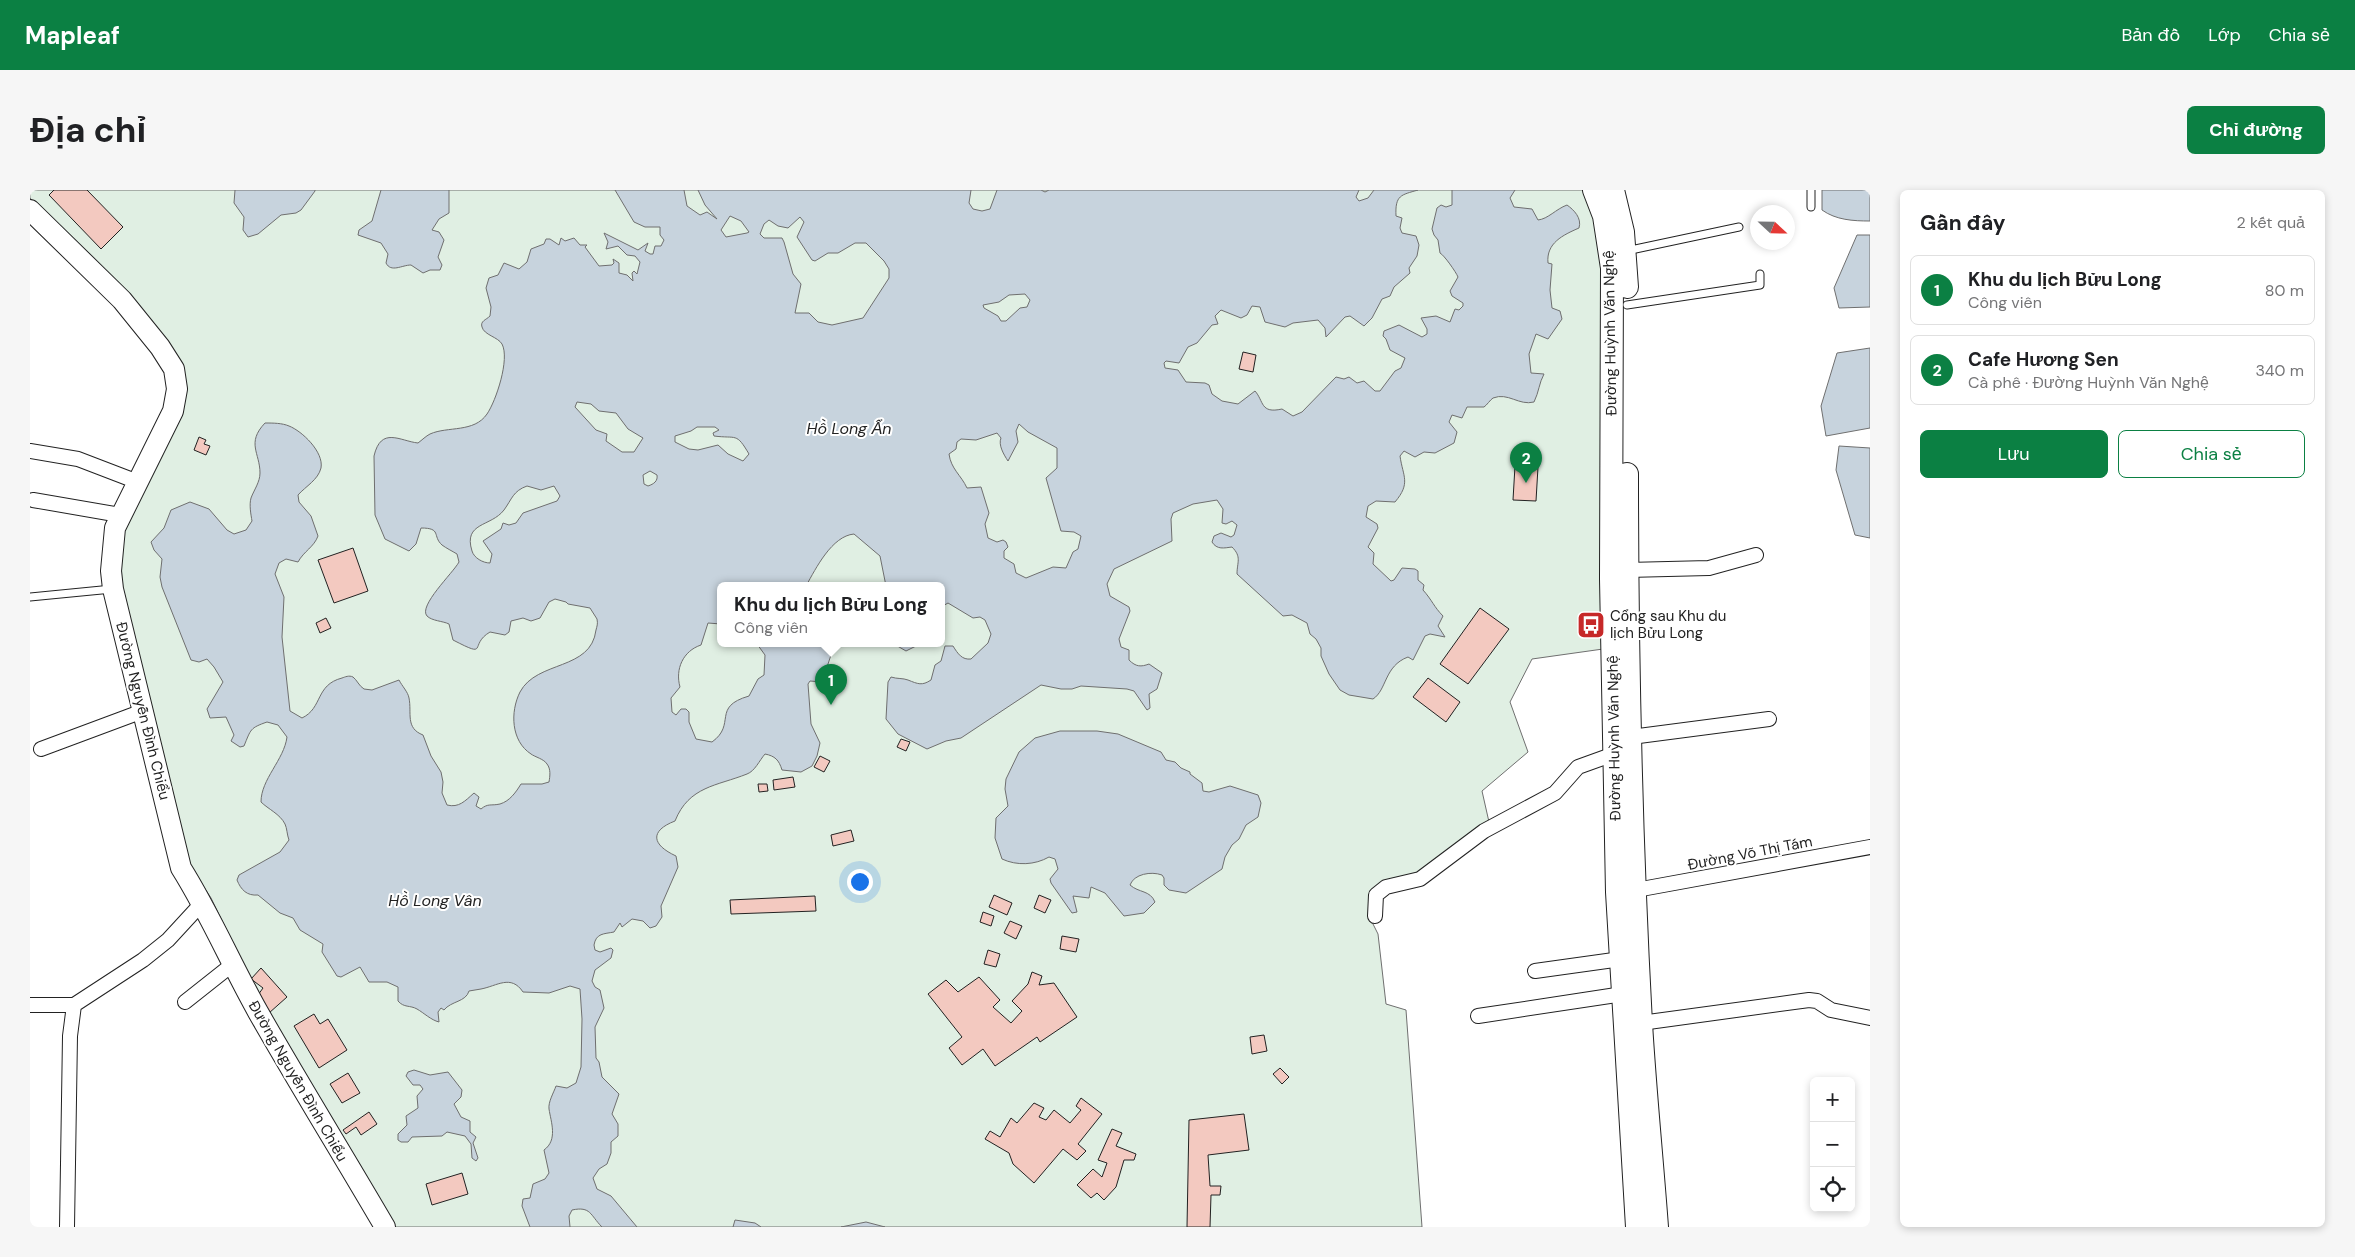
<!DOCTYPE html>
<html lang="vi">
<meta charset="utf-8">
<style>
:root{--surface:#fff;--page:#f6f6f6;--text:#202124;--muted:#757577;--line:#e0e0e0;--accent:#0b8043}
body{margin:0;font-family:"DM Sans",sans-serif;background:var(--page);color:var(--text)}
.controls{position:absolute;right:15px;bottom:15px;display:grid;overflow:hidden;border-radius:8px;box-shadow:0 2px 8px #0003}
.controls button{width:45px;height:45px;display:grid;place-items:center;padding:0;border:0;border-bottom:1px solid var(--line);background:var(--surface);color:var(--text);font:25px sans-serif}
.compass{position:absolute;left:1720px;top:15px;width:45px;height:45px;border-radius:50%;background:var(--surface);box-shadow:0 2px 8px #0003;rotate:112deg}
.you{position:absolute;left:829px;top:691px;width:18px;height:18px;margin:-12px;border:4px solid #fff;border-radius:50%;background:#1a73e8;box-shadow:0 0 0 8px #1a73e833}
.badge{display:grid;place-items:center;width:32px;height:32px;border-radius:50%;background:var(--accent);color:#fff;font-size:16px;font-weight:700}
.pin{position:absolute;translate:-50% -41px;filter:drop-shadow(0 1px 2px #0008)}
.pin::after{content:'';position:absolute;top:26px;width:18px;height:15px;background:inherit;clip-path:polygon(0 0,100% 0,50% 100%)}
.popup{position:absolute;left:687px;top:392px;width:228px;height:65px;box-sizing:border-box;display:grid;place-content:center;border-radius:8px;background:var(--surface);filter:drop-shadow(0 1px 4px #0005);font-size:16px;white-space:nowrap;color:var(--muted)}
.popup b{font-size:19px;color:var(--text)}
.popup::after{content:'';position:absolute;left:50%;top:100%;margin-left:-10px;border:10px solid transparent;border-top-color:var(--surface)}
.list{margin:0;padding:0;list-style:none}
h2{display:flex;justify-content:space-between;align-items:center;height:65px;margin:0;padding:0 20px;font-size:21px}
h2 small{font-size:16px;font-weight:400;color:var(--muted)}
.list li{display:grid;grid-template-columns:32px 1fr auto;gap:15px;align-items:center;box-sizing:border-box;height:70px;margin:0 10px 10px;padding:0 10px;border:1px solid var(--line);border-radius:8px}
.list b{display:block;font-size:19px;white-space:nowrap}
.list p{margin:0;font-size:16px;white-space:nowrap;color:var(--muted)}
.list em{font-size:16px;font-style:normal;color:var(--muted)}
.actions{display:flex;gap:10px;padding:15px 20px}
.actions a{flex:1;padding:11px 0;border:1px solid var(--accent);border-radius:8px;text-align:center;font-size:18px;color:var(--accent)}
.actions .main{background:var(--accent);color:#fff}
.icon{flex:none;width:28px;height:28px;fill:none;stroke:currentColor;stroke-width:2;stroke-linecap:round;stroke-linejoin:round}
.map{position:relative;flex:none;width:1840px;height:1037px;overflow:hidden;border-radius:8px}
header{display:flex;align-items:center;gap:30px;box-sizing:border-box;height:70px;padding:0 25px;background:var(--accent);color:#fff}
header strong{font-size:24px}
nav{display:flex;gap:28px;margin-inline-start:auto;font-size:18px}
.intro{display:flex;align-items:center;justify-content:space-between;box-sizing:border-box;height:120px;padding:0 30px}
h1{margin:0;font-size:35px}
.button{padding:12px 22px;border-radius:8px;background:var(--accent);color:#fff;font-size:18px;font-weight:700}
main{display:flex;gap:30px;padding:0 30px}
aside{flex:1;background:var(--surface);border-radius:8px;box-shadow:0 2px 8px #0003}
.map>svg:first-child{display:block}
.green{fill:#e0efe3;stroke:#6f6f6f;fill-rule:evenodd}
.water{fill:#c7d3dd;stroke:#6f6f6f;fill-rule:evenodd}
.building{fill:#f3c9c0;stroke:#222}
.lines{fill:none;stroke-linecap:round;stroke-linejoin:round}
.lane-casing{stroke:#222;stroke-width:9}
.street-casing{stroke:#222;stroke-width:16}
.secondary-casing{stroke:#222;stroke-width:22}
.primary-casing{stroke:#222;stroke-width:24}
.lane{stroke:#fff;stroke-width:7}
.street{stroke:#fff;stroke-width:14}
.secondary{stroke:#fff;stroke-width:20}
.primary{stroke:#fff;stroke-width:22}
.labels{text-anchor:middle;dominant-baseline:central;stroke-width:4;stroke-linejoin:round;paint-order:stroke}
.street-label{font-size:15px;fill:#222;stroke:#fff}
.poi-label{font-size:15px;fill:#222;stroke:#fff;text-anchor:start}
.water-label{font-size:16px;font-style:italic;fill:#222;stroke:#fff}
</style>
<header>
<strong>Mapleaf</strong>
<nav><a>Bản đồ</a><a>Lớp</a><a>Chia sẻ</a></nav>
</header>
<div class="intro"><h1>Địa chỉ</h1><a class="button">Chỉ đường</a></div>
<main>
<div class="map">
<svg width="1840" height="1037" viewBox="0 0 1840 1037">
<rect width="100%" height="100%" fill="#fff"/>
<!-- green -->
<path class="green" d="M0 0H1553L1565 29 1572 79 1573 459 1502 469 1480 512 1498 562 1452 601 1459 632 1387 684 1354 692 1340 728 1348 744 1356 814 1376 820 1392 1037H365L228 805 181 708 159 674 92 399 90 380 94 340 155 197 97 103 0 8ZM691 396H911V454H691Z"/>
<!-- water -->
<path class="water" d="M205 0H285V1L271 20 266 23 251 25 228 44 218 47 213 40 214 27 204 13Z
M351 0H419V23L409 29 402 40 409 42 414 50 408 67 412 75 410 80H400L393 83 381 75C372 75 361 83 356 73L358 64 351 53 328 45 329 40 342 31Z
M585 0H654L657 16 670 25 677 22 687 29 675 15 668 0H941L939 13 943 19 952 21 960 19 967 0H1011L1015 2 1019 0H1329L1326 7 1329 11 1338 8 1344 0H1388C1371 5 1365 5 1366 26L1372 28 1370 38 1372 43 1386 46 1389 55 1387 66 1379 78 1380 83 1364 97 1360 106 1352 109 1342 128 1334 136 1320 126 1315 127 1296 147 1295 138 1288 130 1263 133 1255 137 1235 132 1230 117 1222 116 1217 125 1211 128 1191 120 1185 126 1188 134 1182 135 1167 153 1158 157 1149 173 1136 171 1134 173 1135 178 1148 180 1156 192 1175 193 1179 195 1182 204 1192 211 1208 214 1225 201C1234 211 1230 224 1252 219L1263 226 1272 222 1306 187 1314 189 1319 187 1327 193 1334 191 1345 201H1350L1365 181 1371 178 1375 168 1360 160 1356 149 1353 146 1354 141 1369 135 1392 147 1397 144V139L1391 128 1406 126 1420 132 1425 119 1429 120 1433 116V113L1422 106 1420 101 1428 87C1426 82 1414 65 1410 63L1408 50 1404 45 1402 39 1407 18 1411 15 1416 17 1422 15V0H1485L1480 8 1484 17 1502 19 1508 30C1518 29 1526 19 1537 15 1544 20 1552 28 1549 38 1533 45 1516 53 1518 73L1522 74 1520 100 1522 118 1530 121 1532 129 1518 149 1506 144 1499 164 1501 183 1514 184C1509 193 1509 202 1504 212 1489 216 1478 202 1463 208 1460 210 1457 215 1454 217H1437L1432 228 1422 225 1419 232 1427 242 1424 253 1405 263 1394 262 1385 267 1374 261 1370 266C1373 287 1381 293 1365 312L1346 311 1338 316 1336 327 1347 334 1348 338 1338 357 1344 363 1343 374 1361 391 1364 390 1372 378 1385 379 1388 381V390L1394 395 1393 400C1402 410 1404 417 1413 426L1408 436 1415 447 1400 444 1395 446 1383 470 1378 467C1354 476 1357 500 1343 509L1319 505 1310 500 1299 484 1291 466V458L1286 449 1280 444 1277 433 1262 425 1253 426 1207 384C1207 372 1212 367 1202 357 1194 358 1187 360 1182 352L1184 346 1191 343 1201 347 1204 345 1207 335 1202 331 1196 334 1192 333 1193 319 1187 310 1163 314 1143 323 1141 329 1142 351 1084 379 1077 394 1080 406 1099 417 1100 421 1089 449 1091 457 1099 460V470C1106 477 1111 477 1119 474L1132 483 1127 499 1119 504 1120 518 1117 520 1104 501 1097 499 1051 496 1042 499H1031L1011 495 931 548 916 551 897 559 868 544 856 529 858 492 861 487C867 489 873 488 878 490 888 494 892 496 901 490L905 475 911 471 915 456H923C928 464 932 470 941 469L958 453 961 444 955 430 950 427 943 428 918 413 911 417V396H856L850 366 824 344C802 346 786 378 776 396H691V434L678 433 671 455C653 461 645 479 650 497L641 508 642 522 646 525 651 519H656L659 522V532L666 549 682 552C707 534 681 517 719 506L728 489 734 485 735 465 727 454H799L801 465 792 492 780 491 778 494 781 534 790 553 787 566 782 576 771 582 752 580C749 570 745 566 735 564 729 571 725 581 717 584 687 596 659 596 645 631 619 641 622 655 646 666L648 677 631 716 632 727 626 736 620 738 613 731 602 729 592 737 590 733 584 742C574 744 566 743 564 755L565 760 570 762 581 758 583 760 581 768 565 780 562 791 565 797 570 800 574 818 565 837 566 868 569 872 572 887 589 904 582 924 588 934V946L581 952V963L577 974 569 979 563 988 567 999 581 1006 607 1037H572C560 1025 561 1016 542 1020L539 1026 540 1037H500L492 1016 493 1009 500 1008 503 994 515 989 519 983 514 960C528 950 521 932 519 919 518 912 524 902 526 896L537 898 546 893 551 877 552 829 550 799 540 796 519 803 493 802C481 784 467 796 451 799 447 800 443 800 439 801 436 812 421 811 414 820L411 818 408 822 409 832C401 830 394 823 387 819 380 815 374 818 368 811V797L357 792H339L330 777 311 787 307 786 292 762 293 754 270 740 263 728 250 723 228 705C217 706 211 700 207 690L209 685 250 662 259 650C257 645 257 638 255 634 250 624 238 619 231 612 231 589 254 570 257 547L248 535 237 532C220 538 221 539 214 556L210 557 201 551 204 545 196 527 180 528 177 519 193 492 184 477 177 469 169 472 161 470 132 397 130 387 132 369 124 360 121 352 134 338 141 320 160 312 179 319 197 340 204 344 216 340 222 331C221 325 219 315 221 308 224 300 230 292 230 283 230 263 216 253 235 233 243 233 252 233 259 236 272 241 294 262 291 278 288 290 276 296 268 305L269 312 281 326 288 346C284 357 274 361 268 372L256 369 249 373 245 384 254 407 252 447 260 521 272 528C293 518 285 495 312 488 315 487 319 485 323 487 327 490 329 496 334 499L342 500 369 490C372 496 378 502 379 508 382 523 375 538 393 545L401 566 411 582 413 592 412 603 417 615C429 618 435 611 444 603L449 607 446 616 451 619C458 613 461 616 470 614 480 611 486 602 491 594H512L519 592C520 586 521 579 517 574 514 569 505 567 501 564 481 551 480 522 490 502 507 470 561 481 566 440 567 436 568 434 567 429L560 418 538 414 536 412 525 409 519 412 510 428 501 431 493 428 481 431 479 442 475 445 460 442C438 455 460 469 423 450L419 434C413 431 402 431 397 426 388 416 423 383 429 372L427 364C422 361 416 358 412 355 402 346 412 338 391 338L386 354 379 361 355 349 345 325 344 266C351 236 370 251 388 253 392 250 396 246 400 244 418 236 444 243 457 224 466 211 480 169 472 154 468 147 454 145 452 137 450 131 456 130 460 126L461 117 456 98 459 88 468 85 474 73 489 79 497 72 501 59 514 54 516 49H520L529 55 531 48 535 51 544 48 550 55H557L555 57 569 76 582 75 584 73 583 69 589 73V83L597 85 603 91 602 83 604 81 607 84 610 72 605 66 597 65 588 56 576 59 578 52 574 43 608 60 618 53 615 61 620 64H623L625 56H631L634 50 630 45V37H615L604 32ZM700 26 711 31 719 42 717 43 696 47 691 40ZM770 27 774 32 767 47 782 70 785 71 798 63H808L825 53H836L854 71 859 79V88L833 128 802 135 788 132 779 123H765L771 94 763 84 754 52 752 48H734L730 44 734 34 739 30 748 36 758 38ZM995 104 1000 110 997 117 990 118 976 131H971L968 126 954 118 953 115 969 112 979 105ZM547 212 561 214 569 221 586 223 598 239 613 248 604 262H592L576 251 577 244 566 240 545 217ZM989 234 998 242 1027 258V278L1016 288 1031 341 1044 342 1051 346 1048 359 1043 362 1036 378 1023 377 996 388 986 383 984 374 974 368V361L978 357 976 352 973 350 967 352 958 348 955 334 959 323 951 297 937 298C931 285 921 279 919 264L926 259 927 252 931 249 946 250 967 243 971 248C968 255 974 265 978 271L988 252 986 241ZM667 237H685L689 240 683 243 684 246C707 249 706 242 719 264L713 271 698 264 688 255 668 260 659 259 645 252V246L661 241ZM620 281 627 285C628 291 624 294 618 296L614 294 613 285ZM497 296 511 300 524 296 530 306 527 311 493 323 486 333 479 335 473 333 471 339 453 351 462 364 460 373C453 373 444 368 442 361 433 332 461 337 474 320 482 309 483 301 497 296Z
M1792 0H1840V31C1823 31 1806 30 1792 20Z
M1827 45H1840V117L1809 118 1804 98Z
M1840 158V238L1796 246 1791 216 1807 163Z
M1809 256 1840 258V348L1825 345 1806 280Z
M864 454H890L876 461Z
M1030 541H1067L1088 544 1131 562 1136 570 1145 572 1151 578 1160 582V584L1172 593 1173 601 1179 602 1200 596 1228 605 1231 613 1228 627 1216 635 1209 649 1202 655 1195 667 1192 679 1156 703 1139 700 1134 695V688L1132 685C1121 681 1104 684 1100 695 1109 703 1120 700 1125 712L1114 723 1094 726 1075 703 1061 697 1059 708 1043 706 1047 722 1042 723 1021 693 1020 689 1028 679 1025 669 1019 667C1005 675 987 676 972 669L965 648 966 628 978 616 975 599 976 589 989 562 1005 548Z
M384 880 400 885 418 882 432 900 431 907 424 914 431 927 440 931V942L446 947 443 953 448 968 446 971 442 968 441 954 435 946 417 942 412 946 382 947 378 952H371L368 950V944L377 935 376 926 388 918 387 906 393 899 390 895H383L376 886 378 882Z
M705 1030 725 1033 731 1037H703Z
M836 1032 855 1037H811Z"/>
<!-- building -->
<path class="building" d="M24 0H57L93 37 71 59 19 5Z
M1213 162 1226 165 1223 182 1209 179Z
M169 247 176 250 174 254 180 256 176 265 164 260Z
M1485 276 1508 277 1506 311 1483 310Z
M323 358 338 401 304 413 288 370Z
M1450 418 1479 439 1438 494 1410 474Z
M296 428 301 438 290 443 286 433Z
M1398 488 1430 512 1416 532 1383 507Z
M871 549 880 552 876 561 867 557Z
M790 566 800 571 794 582 784 577Z
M763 587 765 597 744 600 743 590Z
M728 594H737L738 601 729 602Z
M821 640 824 651 803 656 801 645Z
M964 705 982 713 977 725 959 717Z
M1009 705 1021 710 1015 723 1004 718Z
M785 706 786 721 701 724 700 710Z
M953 722 964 726 961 736 950 732Z
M980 731 992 736 986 749 974 743Z
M1032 746 1049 749 1046 762 1030 759Z
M958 760 970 764 966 777 954 774Z
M231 778 257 807 239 823 228 805 233 798 221 789Z
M1002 782 1012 786 1009 795 1024 793 1047 827 1010 852 1007 847 965 876 953 859 932 875 919 858 932 847 898 804 916 790 928 802 949 787 970 810 963 817 981 833 992 821 982 811 998 794Z
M284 824 290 834 298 829 317 860 289 878 264 836Z
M1234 845 1237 861 1222 864 1220 847Z
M1250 878 1259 887 1252 894 1243 884Z
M318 883 330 903 312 913 300 894Z
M1051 908 1072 924 1048 954 1056 961 1047 970 1033 959 1004 993 983 974 979 963 955 949 960 941 970 947 981 928 987 933 1004 913 1014 918 1009 927 1016 930 1024 920 1040 933 1051 920 1046 916Z
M339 922 347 934 331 945 326 937 316 944 313 940Z
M1214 924 1219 960 1178 965 1180 996H1191L1190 1005H1181L1180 1037H1157L1159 930Z
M1082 939 1092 943 1086 956 1106 964 1104 970H1094L1086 997 1074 1010 1067 1003 1061 1008 1047 995 1063 979 1072 987 1077 973 1068 970Z
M432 983 438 1004 402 1015 396 994Z"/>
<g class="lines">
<defs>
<path id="lane" d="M1781 0V17
M1596 61 1709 37
M1597 115 1730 95V84
M0 407 82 399"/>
<path id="street" d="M0 261 48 269 108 292
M3 310 90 325
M1597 380 1679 378 1726 365
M1601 547 1739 529
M11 559 113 521
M1606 700 1840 657
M1345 726 1346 705 1356 697 1390 689 1454 641 1525 603 1548 577 1584 564
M1505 781 1591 769
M155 812 203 774
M0 815H44
M1448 826 1593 804
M1611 833 1779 810 1787 811 1801 820 1840 828
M37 1037 40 846 44 815 113 770 138 750 173 712"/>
<path id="secondary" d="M0 20 92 110 130 157 144 179 147 199 143 221 85 338 81 381 83 399 151 678C180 724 201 774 228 822 269 894 313 965 355 1037"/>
<path id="primary" d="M1564 0 1574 26 1582 78 1581 389 1587 702 1607 1037
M1583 0 1593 42 1597 97
M1597 284C1597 467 1601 650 1611 833 1615 901 1622 969 1627 1037"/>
</defs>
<!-- lane casing -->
<use href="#lane" class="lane-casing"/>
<!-- street casing -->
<use href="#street" class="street-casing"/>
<!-- secondary casing -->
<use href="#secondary" class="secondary-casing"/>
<!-- primary casing -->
<use href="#primary" class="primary-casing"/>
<!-- lane -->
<use href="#lane" class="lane"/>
<!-- street -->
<use href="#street" class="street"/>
<!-- secondary -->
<use href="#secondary" class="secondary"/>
<!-- primary -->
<use href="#primary" class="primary"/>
</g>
<!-- icons -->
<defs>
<symbol id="bus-square" viewBox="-11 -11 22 22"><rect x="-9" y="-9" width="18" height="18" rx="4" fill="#c62828" stroke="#fff"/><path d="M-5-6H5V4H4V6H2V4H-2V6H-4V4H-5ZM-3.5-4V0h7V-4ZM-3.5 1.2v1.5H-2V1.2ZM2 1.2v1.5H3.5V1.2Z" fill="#fff"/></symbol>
</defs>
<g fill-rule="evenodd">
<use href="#bus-square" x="1545" y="419" width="32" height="32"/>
</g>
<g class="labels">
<!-- street labels -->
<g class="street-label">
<text transform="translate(1580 143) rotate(-91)">Đường Huỳnh Văn Nghệ</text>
<text transform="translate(113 521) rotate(76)">Đường Nguyễn Đình Chiểu</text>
<text transform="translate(1584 548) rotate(-91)">Đường Huỳnh Văn Nghệ</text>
<text transform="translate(1720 663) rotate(-11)">Đường Võ Thị Tám</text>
<text transform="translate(268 891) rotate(60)">Đường Nguyễn Đình Chiểu</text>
</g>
<!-- poi labels -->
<g class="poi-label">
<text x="1580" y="426">Cổng sau Khu du<tspan x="1580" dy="17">lịch Bửu Long</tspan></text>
</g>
<!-- water labels -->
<g class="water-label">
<text x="819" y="238">Hồ Long Ẩn</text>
<text x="405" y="710">Hồ Long Vân</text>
</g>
</g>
</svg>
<div class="controls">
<button>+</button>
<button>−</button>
<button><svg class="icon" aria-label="locate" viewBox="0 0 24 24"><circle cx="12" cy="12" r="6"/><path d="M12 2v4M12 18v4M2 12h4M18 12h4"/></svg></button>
</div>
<svg class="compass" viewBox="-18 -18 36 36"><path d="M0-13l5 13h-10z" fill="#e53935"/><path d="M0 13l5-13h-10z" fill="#757577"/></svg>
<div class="you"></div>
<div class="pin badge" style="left:801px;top:515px">1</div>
<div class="popup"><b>Khu du lịch Bửu Long</b>Công viên</div>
<div class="pin badge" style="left:1496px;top:293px">2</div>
</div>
<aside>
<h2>Gần đây<small>2 kết quả</small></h2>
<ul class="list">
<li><span class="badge">1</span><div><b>Khu du lịch Bửu Long</b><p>Công viên</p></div><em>80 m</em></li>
<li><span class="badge">2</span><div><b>Cafe Hương Sen</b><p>Cà phê · Đường Huỳnh Văn Nghệ</p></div><em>340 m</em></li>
</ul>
<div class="actions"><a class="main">Lưu</a><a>Chia sẻ</a></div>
</aside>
</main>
